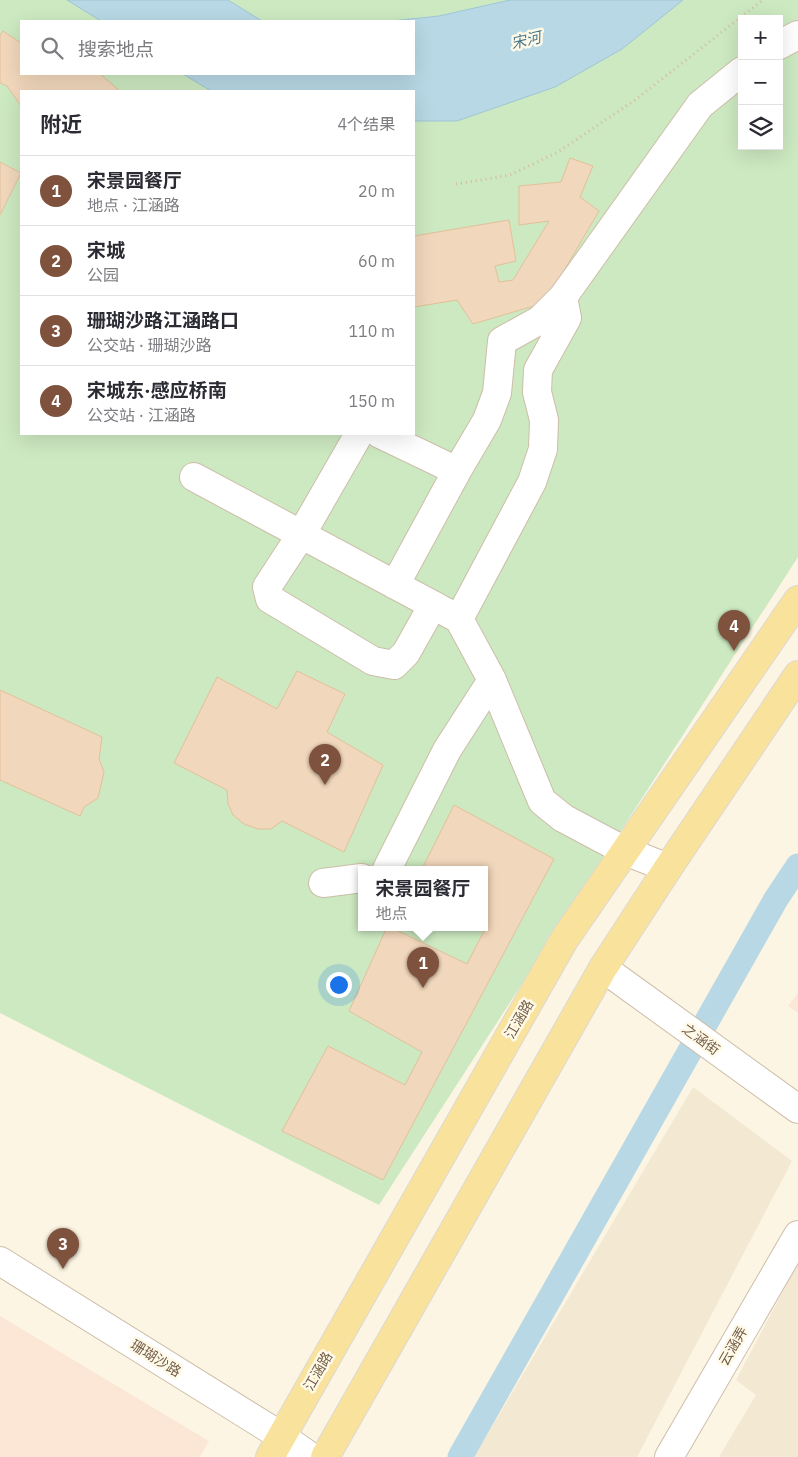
<!DOCTYPE html>
<html lang="zh">
<meta charset="utf-8">
<style>
:root{--surface:#fff;--page:#f2f2f3;--text:#2b2b33;--muted:#7c7c81;--line:#e1e1e2;--accent:#7e523d}
body{margin:0;font-family:"IBM Plex Sans","Noto Sans SC",sans-serif;background:var(--page);color:var(--text)}
.controls{position:absolute;right:15px;top:15px;display:grid;overflow:hidden;border-radius:0px;box-shadow:0 5px 20px #0002}
.controls button{width:45px;height:45px;display:grid;place-items:center;padding:0;border:0;border-bottom:1px solid var(--line);background:var(--surface);color:var(--text);font:25px sans-serif}
.you{position:absolute;left:338px;top:984px;width:18px;height:18px;margin:-12px;border:4px solid #fff;border-radius:50%;background:#1a73e8;box-shadow:0 0 0 8px #1a73e833}
.badge{display:grid;place-items:center;width:32px;height:32px;border-radius:50%;background:var(--accent);color:#fff;font-size:16px;font-weight:700}
.pin{position:absolute;translate:-50% -41px;filter:drop-shadow(0 1px 2px #0008)}
.pin::after{content:'';position:absolute;top:26px;width:18px;height:15px;background:inherit;clip-path:polygon(0 0,100% 0,50% 100%)}
.popup{position:absolute;left:358px;top:866px;width:130px;height:65px;box-sizing:border-box;display:grid;place-content:center;border-radius:0px;background:var(--surface);filter:drop-shadow(0 1px 4px #0005);font-size:16px;white-space:nowrap;color:var(--muted)}
.popup b{font-size:19px;color:var(--text)}
.popup::after{content:'';position:absolute;left:50%;top:100%;margin-left:-10px;border:10px solid transparent;border-top-color:var(--surface)}
.list{margin:0;padding:0;list-style:none}
h2{display:flex;justify-content:space-between;align-items:center;height:65px;margin:0;padding:0 20px;font-size:21px}
h2 small{font-size:16px;font-weight:400;color:var(--muted)}
.list li{display:grid;grid-template-columns:32px 1fr auto;gap:15px;align-items:center;box-sizing:border-box;height:70px;padding:0 20px;border-top:1px solid var(--line)}
.list b{display:block;font-size:19px;white-space:nowrap}
.list p{margin:0;font-size:16px;white-space:nowrap;color:var(--muted)}
.list em{font-size:16px;font-style:normal;color:var(--muted)}
.icon{flex:none;width:28px;height:28px;fill:none;stroke:currentColor;stroke-width:2;stroke-linecap:round;stroke-linejoin:round}
.map{position:relative;flex:none;width:798px;height:1457px;overflow:hidden}
.search{position:absolute;background:var(--surface);box-shadow:0 5px 20px #0002;left:20px;top:20px;width:395px;height:55px;display:flex;align-items:center;gap:12px;box-sizing:border-box;padding:0 18px;border-radius:0px;color:var(--muted);font-size:19px}
.panel{position:absolute;background:var(--surface);box-shadow:0 5px 20px #0002;left:20px;top:90px;width:395px;height:345px;border-radius:0px}
.map>svg:first-child{display:block}
.residential{fill:#f3e8d1}
.commercial{fill:#fce7d6}
.green{fill:#cce9c1;fill-rule:evenodd}
.water{fill:#b8d8e5;stroke:#9ec6d6}
.lines{fill:none;stroke-linecap:round;stroke-linejoin:round}
.canal{stroke:#b8d8e5;stroke-width:25}
.building{fill:#f1d7bb;stroke:#e3c09b}
.minor-casing{stroke:#cdbea9;stroke-width:30}
.major-casing{stroke:#ddd8d3;stroke-width:30}
.path{stroke:#d5bb9e;stroke-width:3;stroke-dasharray:1 4;stroke-linecap:butt}
.minor{stroke:#fff;stroke-width:28}
.major{stroke:#f9e39c;stroke-width:28}
.labels{text-anchor:middle;dominant-baseline:central;stroke-width:5;stroke-linejoin:round;paint-order:stroke}
.street-label{font-size:14px;fill:#735e49;stroke:#fff9e8}
.water-label{font-size:15px;font-style:italic;fill:#46788d;stroke:#fff9e8}
</style>
<div class="map">
<svg width="798" height="1457" viewBox="0 0 798 1457">
<rect width="100%" height="100%" fill="#fcf5e3"/>
<!-- residential -->
<path class="residential" d="M693 1087 792 1161 637 1457H474Z
M798 1263V1457H719L756 1395 736 1380Z"/>
<!-- commercial -->
<path class="commercial" d="M798 993V1013L788 1006Z
M0 1316 209 1441 200 1457H0Z"/>
<!-- green -->
<path class="green" d="M0 0H798V557L379 1205 0 1013ZM742 19H779V146H742ZM21 21H414V74H21ZM21 91H414V434H21ZM362 869H484V927H362Z"/>
<!-- water -->
<path class="water" d="M67 0H228L262 21H101Z
M510 0H683L622 49 555 87 457 121H414V91H211L183 74H414V21H391L439 16Z"/>
<g class="lines">
<!-- canal -->
<path class="canal" d="M460 1457 776 899 798 866"/>
</g>
<!-- building -->
<path class="building" d="M3 31 21 43V74H100L120 91H21V106L7 86 0 83V35Z
M570 158 593 166 580 197 599 211 549 296 537 305 473 324 457 300 414 307V236L509 220 516 261 495 266 499 282 513 280 549 221 519 225V186L561 182Z
M0 162 21 173 0 215Z
M297 671 345 694 327 732 383 765 344 852 282 821 271 829H258L244 824 233 815 228 804 227 790 174 763 217 677 277 709Z
M0 690 102 737 99 759 104 772 98 798 84 807 80 816 0 780Z
M454 805 554 859 383 1180 282 1131 328 1046 405 1085 422 1052 349 1011 387 927H390L467 964 484 931 476 927H484V869H422Z"/>
<g class="lines">
<defs>
<path id="minor" d="M779 45 798 35
M359 434 301 535 267 587 270 599 373 661 394 665 406 653 433 605
M380 434 457 471
M194 477 459 619 492 680 542 801 563 818 625 851 668 868
M395 585 457 471 487 420 497 393 502 341 540 320 563 297
M459 619 532 482 543 449 544 420 537 392 538 370 567 318 563 297 700 105 742 71
M387 869 447 750 492 680
M323 883 362 878
M603 968 798 1109
M0 1261 281 1436 311 1457
M669 1457 798 1235"/>
<path id="major" d="M270 1457 564 940 798 600
M325 1457 603 968 668 868 798 675"/>
</defs>
<!-- minor casing -->
<use href="#minor" class="minor-casing"/>
<!-- major casing -->
<use href="#major" class="major-casing"/>
<!-- path -->
<path class="path" d="M456 184 510 175 558 152 635 100 763 0"/>
<!-- minor -->
<use href="#minor" class="minor"/>
<!-- major -->
<use href="#major" class="major"/>
</g>
<g class="labels">
<!-- street labels -->
<g class="street-label">
<text transform="translate(519 1019) rotate(-60)">江涵路</text>
<text transform="translate(701 1039) rotate(36)">之涵街</text>
<text transform="translate(733 1346) rotate(-60)">云涵弄</text>
<text transform="translate(156 1358) rotate(32)">珊瑚沙路</text>
<text transform="translate(318 1371) rotate(-60)">江涵路</text>
</g>
<!-- water labels -->
<g class="water-label">
<text transform="translate(526 40) rotate(-13)">宋河</text>
</g>
</g>
</svg>
<div class="controls">
<button>+</button>
<button>−</button>
<button><svg class="icon" aria-label="layers" viewBox="0 0 24 24"><path d="M12 4l9 5-9 5-9-5zM3 14l9 5 9-5"/></svg></button>
</div>
<div class="you"></div>
<div class="pin badge" style="left:423px;top:988px">1</div>
<div class="popup"><b>宋景园餐厅</b>地点</div>
<div class="pin badge" style="left:325px;top:785px">2</div>
<div class="pin badge" style="left:63px;top:1269px">3</div>
<div class="pin badge" style="left:734px;top:651px">4</div>
<div class="search"><svg class="icon" aria-label="search" viewBox="0 0 24 24"><circle cx="10" cy="10" r="6"/><path d="M15 15l6 6"/></svg>搜索地点</div>
<section class="panel">
<h2>附近<small>4个结果</small></h2>
<ul class="list">
<li><span class="badge">1</span><div><b>宋景园餐厅</b><p>地点 · 江涵路</p></div><em>20 m</em></li>
<li><span class="badge">2</span><div><b>宋城</b><p>公园</p></div><em>60 m</em></li>
<li><span class="badge">3</span><div><b>珊瑚沙路江涵路口</b><p>公交站 · 珊瑚沙路</p></div><em>110 m</em></li>
<li><span class="badge">4</span><div><b>宋城东·感应桥南</b><p>公交站 · 江涵路</p></div><em>150 m</em></li>
</ul>
</section>
</div>
